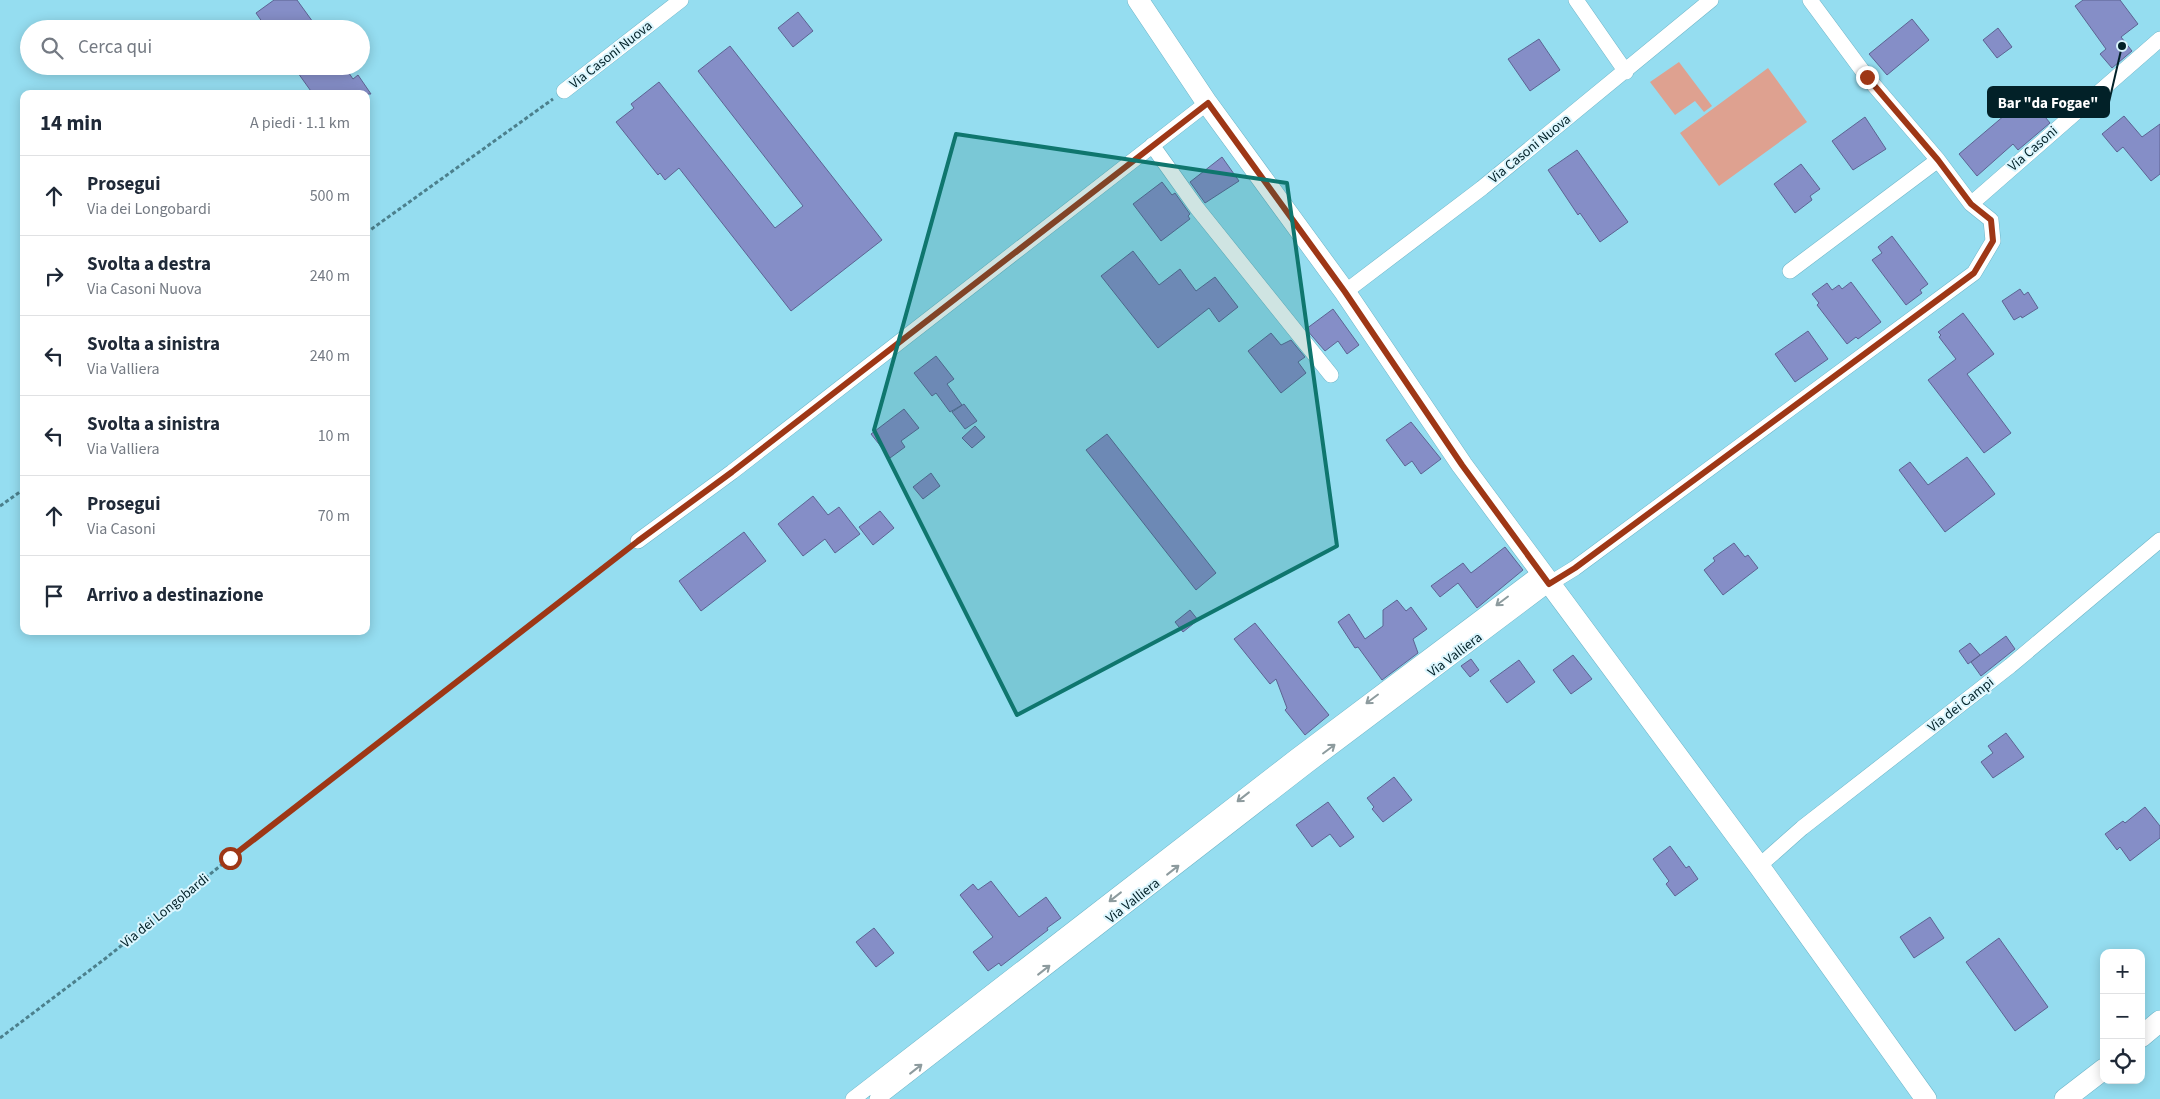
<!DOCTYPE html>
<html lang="it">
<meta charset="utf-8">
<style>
:root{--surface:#fff;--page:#f6f6f7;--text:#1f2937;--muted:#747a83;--line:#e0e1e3}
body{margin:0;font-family:"Source Sans 3",sans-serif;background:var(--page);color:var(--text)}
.controls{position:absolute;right:15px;bottom:15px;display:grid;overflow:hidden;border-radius:10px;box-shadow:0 2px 12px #0003}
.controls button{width:45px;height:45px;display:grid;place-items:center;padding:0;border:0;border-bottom:1px solid var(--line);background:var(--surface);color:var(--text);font:25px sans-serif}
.stop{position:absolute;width:15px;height:15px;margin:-11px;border:4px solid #9e3716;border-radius:50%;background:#fff}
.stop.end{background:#9e3716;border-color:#fff;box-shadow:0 1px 5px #0008}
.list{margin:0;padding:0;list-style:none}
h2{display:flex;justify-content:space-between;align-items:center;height:65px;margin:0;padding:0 20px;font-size:21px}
h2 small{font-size:16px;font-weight:400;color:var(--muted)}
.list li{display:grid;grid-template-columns:32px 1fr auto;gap:15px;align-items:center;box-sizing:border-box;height:80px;padding:0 20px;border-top:1px solid var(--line)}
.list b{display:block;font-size:19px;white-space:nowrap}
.list p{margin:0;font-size:16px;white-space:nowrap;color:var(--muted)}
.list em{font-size:16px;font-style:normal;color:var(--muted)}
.icon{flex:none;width:28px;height:28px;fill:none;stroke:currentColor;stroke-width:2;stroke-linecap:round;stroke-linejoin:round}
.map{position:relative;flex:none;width:2160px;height:1099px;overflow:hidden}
.search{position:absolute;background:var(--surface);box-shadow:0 2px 12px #0003;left:20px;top:20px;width:350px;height:55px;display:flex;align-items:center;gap:12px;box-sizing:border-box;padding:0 18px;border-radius:28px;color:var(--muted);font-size:19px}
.panel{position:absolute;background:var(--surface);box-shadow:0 2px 12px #0003;left:20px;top:90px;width:350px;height:545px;border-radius:10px}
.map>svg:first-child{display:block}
.green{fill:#dea190}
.building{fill:#858ec7;stroke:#5c6392}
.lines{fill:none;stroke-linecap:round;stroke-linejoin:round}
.street-casing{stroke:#6eb5c8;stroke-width:16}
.secondary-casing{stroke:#6eb5c8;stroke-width:22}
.path{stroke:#4c808d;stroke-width:3;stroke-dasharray:4 2.5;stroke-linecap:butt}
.street{stroke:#fff;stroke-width:15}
.secondary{stroke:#fff;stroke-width:21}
.oneway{stroke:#8d9b9e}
.route{stroke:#9e3716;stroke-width:6}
.marked{fill:#0f766e;fill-opacity:0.2;stroke:#0f766e;stroke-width:4;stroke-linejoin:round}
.labels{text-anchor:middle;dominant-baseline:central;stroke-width:4;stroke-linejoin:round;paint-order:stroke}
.street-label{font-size:14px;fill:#022128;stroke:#dbf6fe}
.leader{fill:none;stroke:#022128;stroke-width:2}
.callout-dot{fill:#022128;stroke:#dbf6fe;stroke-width:2}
.callout{fill:#022128;stroke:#022128;stroke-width:2}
.callout-label{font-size:15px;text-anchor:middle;font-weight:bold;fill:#fff}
</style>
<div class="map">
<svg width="2160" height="1099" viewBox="0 0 2160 1099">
<rect width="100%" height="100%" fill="#95ddf0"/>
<!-- green -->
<path class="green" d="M1679 62 1712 106 1704 112 1695 101 1675 115 1650 82Z
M1768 68 1807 122 1719 186 1680 133Z"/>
<!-- building -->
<path class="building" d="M274 0H297L318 29H267L256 13Z
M2083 0H2120L2138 24 2121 37 2132 51 2112 68 2100 54 2106 49 2075 6Z
M798 12 813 31 793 47 778 28Z
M1912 19 1929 40 1887 75 1869 54Z
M1998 28 2012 47 1997 58 1983 40Z
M1539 39 1560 70 1530 91 1508 59Z
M730 46 882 240 791 311 679 168 665 180 660 173 658 175 616 122 634 108 631 104 659 82 775 228 803 206 698 71Z
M293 66H344L353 79 358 75 371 94H313Z
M2025 98 2034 109 2037 107 2050 123 2018 150 2013 144 1977 176 1959 154Z
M2124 116 2142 137 2160 124V174L2151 181 2123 147 2117 152 2102 134Z
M1865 117 1886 149 1853 170 1832 141Z
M1577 150 1628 222 1600 242 1580 213 1578 215 1548 170Z
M1222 157 1239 181 1205 203 1190 182Z
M1801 164 1820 189 1810 196 1812 200 1795 213 1774 184Z
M1162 182 1172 195 1175 193 1190 214 1188 216 1190 219 1161 241 1133 204Z
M1892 236 1928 284 1920 290 1922 293 1906 305 1872 260 1882 253 1878 247Z
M1133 251 1159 285 1180 269 1196 291 1215 277 1238 307 1219 322 1209 308 1158 348 1101 276Z
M1851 282 1881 322 1858 339 1856 337 1847 344 1817 305 1819 303 1812 294 1827 283 1832 290 1839 285 1842 289Z
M2020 289 2024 295 2028 292 2038 308 2022 318 2021 316 2014 320 2002 301Z
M1333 309 1359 345 1347 354 1338 341 1325 351 1306 329Z
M1963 313 1994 354 1967 374 2011 433 1984 453 1928 380 1956 359 1939 337 1941 335 1938 332Z
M1808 331 1828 359 1795 382 1775 354Z
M1271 333 1281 345 1291 340 1305 357 1298 362 1306 373 1281 393 1248 351Z
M936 356 954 379 947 384 962 405 950 412 936 393 932 396 914 373Z
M964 404 977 421 965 429 952 412Z
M904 409 919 428 901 441 905 447 890 458 871 434Z
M1411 422 1441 459 1421 474 1412 461 1405 466 1386 440Z
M975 426 985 437 972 448 962 438Z
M1107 434 1216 573 1196 590 1086 450Z
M1967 457 1995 494 1945 532 1899 470 1910 462 1928 485Z
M931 473 940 486 923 499 913 487Z
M813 496 828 515 839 507 860 534 835 553 825 539 803 556 778 524Z
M880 511 894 528 873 545 859 527Z
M744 532 766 561 701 611 679 581Z
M1734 543 1745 557 1748 555 1758 568 1723 595 1704 570 1715 561 1713 558Z
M1505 547 1523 570 1477 608 1458 583 1440 597 1431 586 1463 563 1471 573Z
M1397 600 1406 611 1411 607 1427 629 1413 639 1418 653 1382 680 1358 647 1355 648 1338 622 1349 614 1365 639 1383 626V610Z
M1190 610 1198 620 1183 632 1175 622Z
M1255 623 1329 715 1305 735 1285 710 1287 708 1276 679 1270 684 1234 639Z
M2006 636 2015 649 1981 676 1971 662Z
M1970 643 1980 655 1968 664 1959 651Z
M1573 655 1592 679 1571 694 1553 670Z
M1471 659 1479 670 1470 677 1461 666Z
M1519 660 1535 682 1507 703 1490 681Z
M2006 733 2024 757 1993 778 1981 762 1993 753 1988 746Z
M1394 777 1412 800 1383 822 1372 809 1374 807 1367 798Z
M1328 802 1354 837 1340 847 1330 834 1312 847 1296 825Z
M2145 807 2160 826V838L2130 861 2120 847 2117 850 2105 834 2123 821 2125 823Z
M1670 846 1686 868 1689 866 1698 879 1675 896 1666 884 1669 881 1653 859Z
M991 881 1019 917 1046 897 1061 918 1047 928 1048 930 1001 966 999 963 988 971 973 952 993 937 960 895 973 884 978 890Z
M1930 917 1944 938 1914 958 1900 937Z
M874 928 894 953 876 967 856 942Z
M1999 938 2048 1007 2015 1031 1966 962Z"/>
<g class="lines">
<defs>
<path id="street" d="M1576 0 1626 72
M1810 0 1867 77 1938 160 1971 204 2160 39
M564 91 681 0
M1152 145 1197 208 1331 375
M1790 271 1938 160
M1345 292 1482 188 1711 0
M638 541 732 472 1207 103
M1759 866 1802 828 2010 666 2160 540
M853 1099 1295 757 1541 572
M877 1099 1307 766 1549 584 1575 568 1974 273 1993 241 1991 220 1971 204"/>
<path id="secondary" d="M1138 0 1207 103 1345 292 1462 465 1759 866 1926 1099
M2141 1037 2160 1021
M2065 1099 2104 1069"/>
</defs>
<!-- street casing -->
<use href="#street" class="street-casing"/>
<!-- secondary casing -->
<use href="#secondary" class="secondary-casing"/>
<!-- path -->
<path class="path" d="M366 233 553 99
M0 506 24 489
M0 1038 106 958 230 858 626 549"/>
<!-- street -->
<use href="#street" class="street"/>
<!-- secondary -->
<use href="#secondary" class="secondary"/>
</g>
<!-- one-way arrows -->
<defs><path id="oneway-shaft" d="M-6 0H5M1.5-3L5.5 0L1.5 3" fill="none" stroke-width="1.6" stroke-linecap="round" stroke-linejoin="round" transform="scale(1.25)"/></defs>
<g class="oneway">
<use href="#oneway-shaft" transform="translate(1502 601) rotate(143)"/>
<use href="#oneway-shaft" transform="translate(1372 699) rotate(143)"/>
<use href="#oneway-shaft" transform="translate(1329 749) rotate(-37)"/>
<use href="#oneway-shaft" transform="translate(1243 797) rotate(142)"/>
<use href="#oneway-shaft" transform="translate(1173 870) rotate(-38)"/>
<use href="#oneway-shaft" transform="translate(1115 897) rotate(142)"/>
<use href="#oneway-shaft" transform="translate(1044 970) rotate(-38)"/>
<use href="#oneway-shaft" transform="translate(916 1069) rotate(-38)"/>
</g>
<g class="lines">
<!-- route -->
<path class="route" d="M230 858 638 541 732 472 1208 103 1345 292 1462 465 1549 584 1575 568 1974 273 1993 241 1991 220 1971 204 1938 160 1867 77"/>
</g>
<!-- marked area -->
<path class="marked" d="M956 134 1287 183 1337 546 1017 715 874 430Z"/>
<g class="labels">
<!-- street labels -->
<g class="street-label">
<text transform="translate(611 55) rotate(-38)">Via Casoni Nuova</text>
<text transform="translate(1530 149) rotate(-39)">Via Casoni Nuova</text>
<text transform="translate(2033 149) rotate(-41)">Via Casoni</text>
<text transform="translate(1455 655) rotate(-37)">Via Valliera</text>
<text transform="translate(1961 705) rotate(-38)">Via dei Campi</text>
<text transform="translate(1133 901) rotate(-38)">Via Valliera</text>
<text transform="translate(165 911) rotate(-39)">Via dei Longobardi</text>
</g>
</g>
<!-- callouts -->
<path class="leader" d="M2122 46L2109 102"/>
<circle class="callout-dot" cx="2122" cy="46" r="5"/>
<rect class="callout" x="1988" y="87" width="121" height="30" rx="5"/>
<g class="callout-label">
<text x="2048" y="108">Bar "da Fogae"</text>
</g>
</svg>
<div class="controls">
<button>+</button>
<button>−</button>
<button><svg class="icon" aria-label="locate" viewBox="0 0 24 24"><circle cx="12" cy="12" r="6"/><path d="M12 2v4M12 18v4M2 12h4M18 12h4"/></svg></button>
</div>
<div class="stop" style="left:230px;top:858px"></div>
<div class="stop end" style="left:1867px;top:77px"></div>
<div class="search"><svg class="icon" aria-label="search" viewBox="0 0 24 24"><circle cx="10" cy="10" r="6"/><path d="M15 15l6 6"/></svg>Cerca qui</div>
<section class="panel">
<h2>14 min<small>A piedi · 1.1 km</small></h2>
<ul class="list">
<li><svg class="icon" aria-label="ahead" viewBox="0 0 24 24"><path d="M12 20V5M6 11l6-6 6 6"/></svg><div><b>Prosegui</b><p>Via dei Longobardi</p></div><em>500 m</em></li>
<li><svg class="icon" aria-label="right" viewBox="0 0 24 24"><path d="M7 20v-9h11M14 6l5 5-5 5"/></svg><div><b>Svolta a destra</b><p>Via Casoni Nuova</p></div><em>240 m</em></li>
<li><svg class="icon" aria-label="left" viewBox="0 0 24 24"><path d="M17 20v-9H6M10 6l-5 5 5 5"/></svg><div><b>Svolta a sinistra</b><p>Via Valliera</p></div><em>240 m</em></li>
<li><svg class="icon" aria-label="left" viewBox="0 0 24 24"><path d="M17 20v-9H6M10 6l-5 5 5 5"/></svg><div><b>Svolta a sinistra</b><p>Via Valliera</p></div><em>10 m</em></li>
<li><svg class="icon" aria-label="ahead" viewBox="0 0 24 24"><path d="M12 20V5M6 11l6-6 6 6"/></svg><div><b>Prosegui</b><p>Via Casoni</p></div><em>70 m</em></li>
<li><svg class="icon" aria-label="arrive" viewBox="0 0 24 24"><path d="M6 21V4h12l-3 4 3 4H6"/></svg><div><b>Arrivo a destinazione</b></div></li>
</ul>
</section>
</div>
